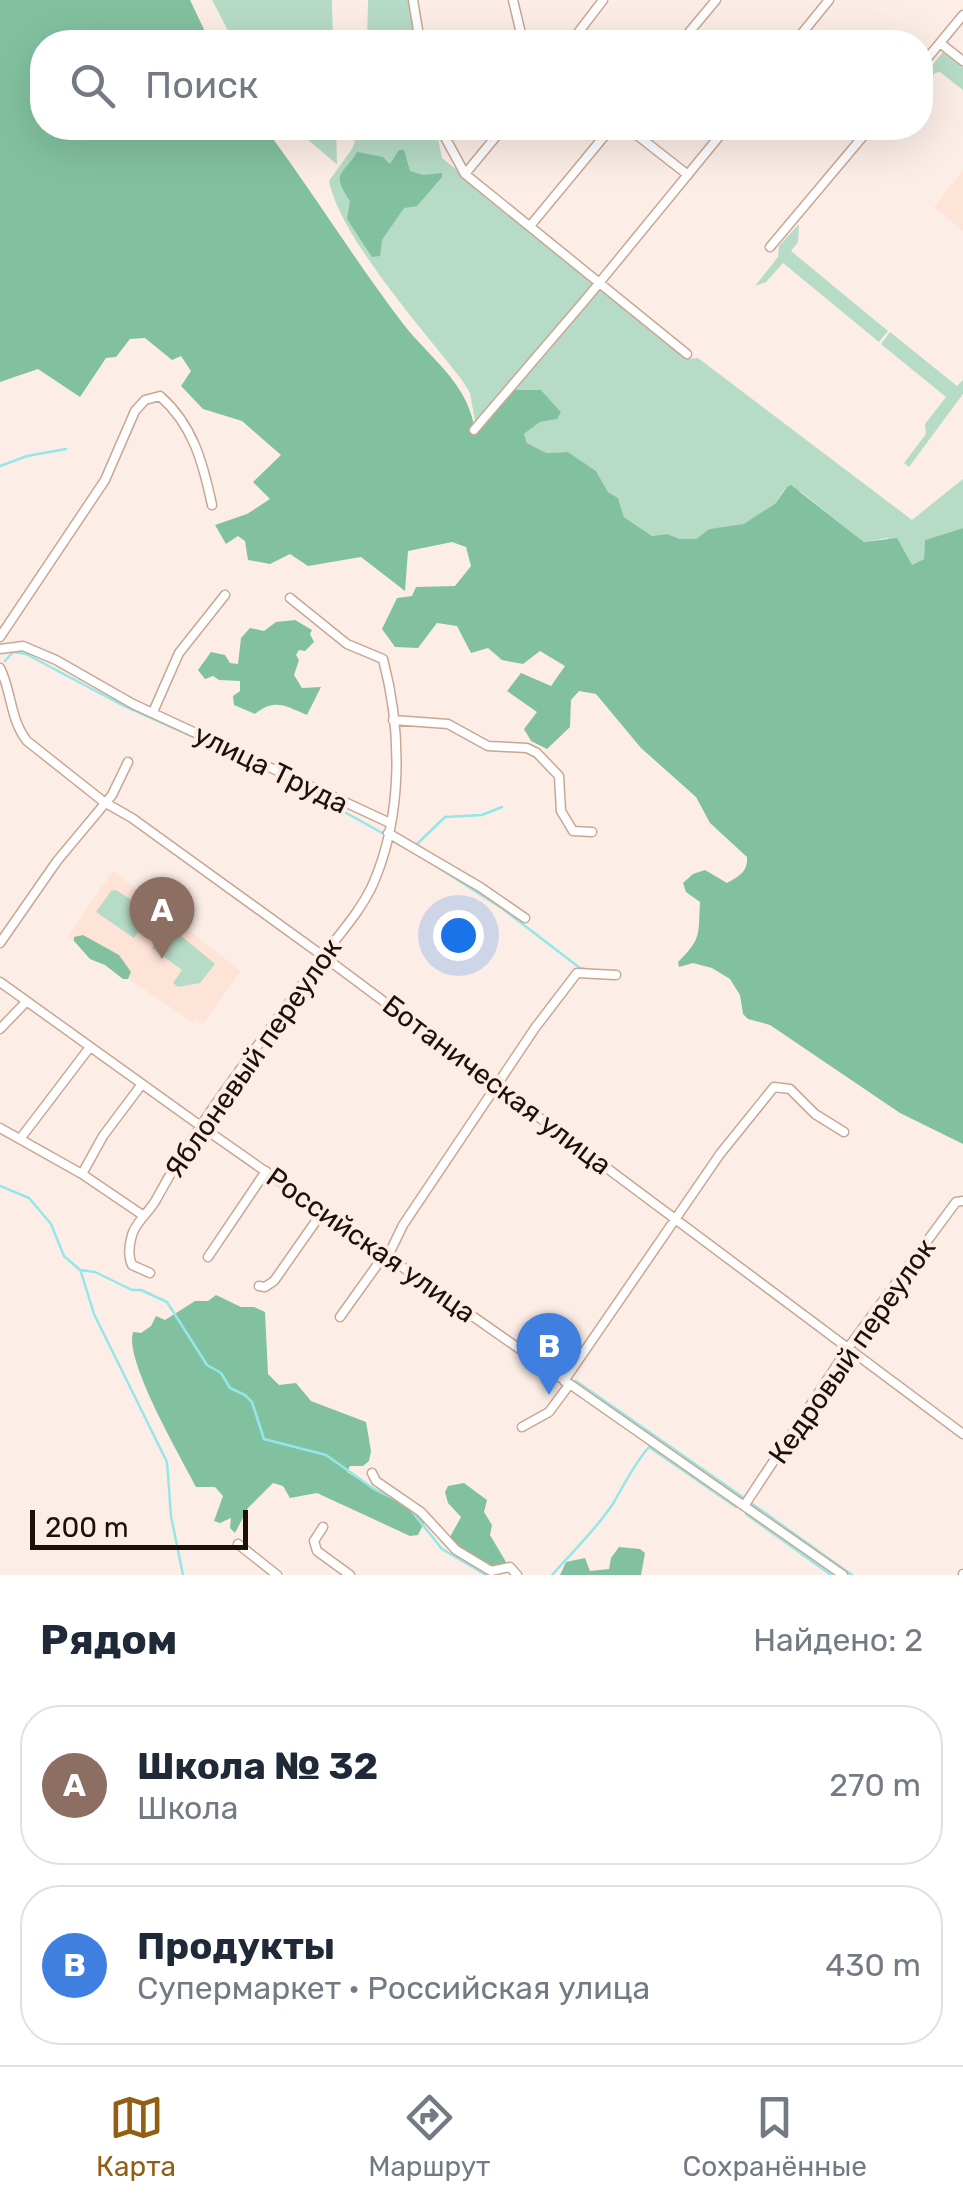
<!DOCTYPE html>
<html lang="ru">
<meta charset="utf-8">
<style>
:root{--surface:#fff;--page:#f6f6f7;--text:#1f2937;--muted:#747a83;--line:#e0e1e3;--accent:#925e11}
body{margin:0;font-family:Rubik,sans-serif;background:var(--page);color:var(--text)}
.scale{position:absolute;left:30px;bottom:25px;width:218px;box-sizing:border-box;padding-left:10px;border:5px solid #1c110a;border-top:0;font-size:28px;line-height:35px;white-space:nowrap;color:#1c110a;-webkit-text-stroke:8px #fceee7;paint-order:stroke}
.you{position:absolute;left:458px;top:935px;width:35px;height:35px;margin:-25px;border:8px solid #fff;border-radius:50%;background:#1a73e8;box-shadow:0 0 0 15px #1a73e833}
.badge{display:grid;place-items:center;width:65px;height:65px;border-radius:50%;background:var(--accent);color:#fff;font-size:32px;font-weight:700}
.pin{position:absolute;translate:-50% -82px;filter:drop-shadow(0 2px 5px #0008)}
.pin::after{content:'';position:absolute;top:52px;width:35px;height:30px;background:inherit;clip-path:polygon(0 0,100% 0,50% 100%)}
.list{margin:0;padding:0;list-style:none}
h2{display:flex;justify-content:space-between;align-items:center;height:130px;margin:0;padding:0 40px;font-size:42px}
h2 small{font-size:32px;font-weight:400;color:var(--muted)}
.list li{display:grid;grid-template-columns:65px 1fr auto;gap:30px;align-items:center;box-sizing:border-box;height:160px;margin:0 20px 20px;padding:0 20px;border:2px solid var(--line);border-radius:40px}
.list b{display:block;font-size:38px;white-space:nowrap}
.list p{margin:0;font-size:32px;white-space:nowrap;color:var(--muted)}
.list em{font-size:32px;font-style:normal;color:var(--muted)}
.icon{flex:none;width:55px;height:55px;fill:none;stroke:currentColor;stroke-width:2;stroke-linecap:round;stroke-linejoin:round}
.map{position:relative;flex:none;width:963px;height:1575px;overflow:hidden}
.search{position:absolute;background:var(--surface);box-shadow:0 10px 40px #0002;left:30px;right:30px;top:30px;height:110px;display:flex;align-items:center;gap:25px;box-sizing:border-box;padding:0 35px;border-radius:40px;color:var(--muted);font-size:38px}
.sheet{height:490px;background:var(--surface)}
nav{display:flex;justify-content:space-around;align-items:center;box-sizing:border-box;height:140px;border-top:2px solid var(--line);background:var(--surface);font-size:28px;color:var(--muted)}
nav a{display:grid;justify-items:center;gap:5px}
nav .on{color:var(--accent)}
.map>svg:first-child{display:block}
.built{fill:#fee4d6}
.green{fill:#b6dbc6}
.forest{fill:#82c19f}
.lines{fill:none;stroke-linecap:round;stroke-linejoin:round}
.stream{stroke:#94e7e8;stroke-width:2.5}
.street-casing{stroke:#c8a794;stroke-width:11}
.street{stroke:#fff;stroke-width:8}
.labels{text-anchor:middle;dominant-baseline:central;stroke-width:8;stroke-linejoin:round;paint-order:stroke}
.street-label{font-size:28px;fill:#1c110a;stroke:#fceee7}
</style>
<div class="map">
<svg width="963" height="1575" viewBox="0 0 963 1575">
<rect width="100%" height="100%" fill="#fceee7"/>
<!-- built -->
<path class="built" d="M963 170V231L934 207Z
M113 871 241 971 203 1024 195 1019 192 1022 67 937Z"/>
<!-- green -->
<path class="green" d="M212 0H332L333 42H234Z
M368 0H413L420 42H367Z
M943 52 963 67V90L940 72 935 73 921 91V79Z
M294 128H336L337 164 333 161Z
M360 128H436L442 158 597 282 476 427 470 393 462 380C425 332 340 237 329 181L352 149Z
M799 224 798 242 791 251 888 331 879 342 783 263 766 282 755 286 778 257 779 246Z
M601 285 681 354 688 359 698 358 912 520 963 479V528L925 540 924 559 912 565 888 538 864 542 801 492 785 488 776 503 744 525 709 529 696 539H680L667 534 652 536 624 517 618 498 608 492 596 471 568 452 545 453 527 443 524 434 540 422 556 419 561 412 541 390H515Z
M890 332 957 386 963 380V394L909 467 904 463 926 434 925 424 946 397 881 344Z
M116 890 152 913 134 938 96 912 111 891Z
M168 925 215 964 200 983 178 987 173 983 182 970 152 948Z"/>
<!-- forest -->
<path class="forest" d="M0 0H190L210 42H42V128H265C313 192 355 261 404 325 431 359 465 381 474 425L484 426 515 390H541L561 412 557 419 540 422 524 434 527 443 546 453 568 452 596 471 608 492 618 498 624 517 652 536 667 534 680 539H696L709 529 744 524 776 503 786 488 791 485 864 542 897 538 912 565 924 559 925 540 963 528V1144L900 1113 770 1025 748 1019 743 1014 740 995 730 979 712 968 693 963 679 967 678 962C703 938 698 932 700 902L686 892 683 883 693 874 705 870 727 883C739 876 748 872 747 857L710 823 696 797 641 748 596 694 579 691 571 700 570 727 547 749 531 741 524 729 537 712 507 691 521 673 551 686 565 666 540 651 523 664 502 660 488 648 471 653 457 626 437 623 418 648 395 647 382 629 397 598 412 596 416 587 455 586 471 566 466 547 452 542 408 551 405 591 361 557 308 566 290 554 270 564 248 560 245 541 238 536 226 544 215 525 247 514 270 499 253 482 281 455 242 421 203 409 181 386 191 371 181 356 172 360 145 338 130 339 116 357 106 358 80 397 38 369 0 382Z
M399 150H404L410 171 423 175 442 173V177L417 206 404 208 382 240 380 256 372 257 347 219 350 201C330 172 343 176 357 152L383 157 390 164Z
M295 620 312 630 310 634 314 642 305 651 299 650 296 655 299 660 294 675 302 688 321 687 307 715C285 706 275 698 255 714L234 705 233 696 240 691V681L219 680 213 676 205 679 198 670 211 652 225 655 230 663 238 664 241 638 250 628 264 631 276 622Z
M83 935 119 955 131 972 128 979H123L105 965 90 959 74 941V937Z
M216 1295 241 1307H254L265 1312 268 1374 279 1385 296 1383 311 1401 366 1422 371 1451 369 1461 363 1466H350L347 1472 423 1517 425 1521 418 1535 410 1536 317 1493 290 1498 283 1486 273 1483 248 1508 235 1533 230 1528 231 1518 220 1523 214 1521 223 1496 215 1487H196C181 1457 124 1361 133 1332L141 1333 151 1326 156 1316 165 1320 195 1301H208Z
M464 1483 487 1500 484 1512 492 1525 490 1535 506 1562 503 1571 470 1556 450 1537 461 1517 448 1503 445 1492 448 1486Z
M619 1547 640 1549 645 1553 641 1575H560L566 1562 585 1558 590 1571 609 1569 611 1558Z"/>
<g class="lines">
<!-- stream -->
<path class="stream" d="M0 466 27 456 66 449
M5 661 13 652 26 654 122 705 248 761
M278 775 384 834
M391 840 404 847
M417 844 445 817 482 815 502 807
M428 861 503 909 580 968 590 970
M0 1186 29 1198 51 1224 64 1256 80 1270 95 1272 132 1290H141L167 1302 207 1365 221 1373 230 1388 245 1395 252 1402 264 1439 326 1455 374 1489 399 1501
M81 1272 94 1314 167 1462 171 1516 183 1575
M576 1381 744 1498
M751 1503 852 1575
M410 1509 442 1549 486 1575
M746 1514 831 1575
M552 1575C572 1552 597 1529 614 1502 625 1483 634 1464 649 1447L736 1507"/>
<defs>
<path id="street" d="M413 0 420 42
M513 0 523 42
M571 42 603 0
M681 42 716 0
M795 42 829 0
M940 43 963 61
M920 67 963 15
M440 128 465 174 687 354
M628 128 688 175
M465 174 503 128
M530 226 611 128
M770 247 870 128
M474 430 586 299 726 128
M0 637 105 480 135 411 145 400 160 396C193 425 203 463 212 505
M0 649 23 646 56 660 133 704 390 823
M0 668C12 692 10 720 27 741L104 802 132 818 323 956 963 1434
M153 712 179 653 225 595
M393 720 448 724 488 746 527 748 537 753 559 776 561 811 573 831 592 832
M388 833 480 887 525 918
M0 943 57 861 112 795 128 762
M0 982 202 1127 843 1575
M0 1029 25 1003
M0 1128 82 1174 144 1216
M20 1139 90 1047
M82 1174 103 1136 142 1084
M388 1256 403 1225 535 1028 577 973 616 975
M208 1257 266 1171
M150 1273 132 1265C128 1256 129 1245 132 1235 136 1221 150 1212 157 1198 201 1116 263 1041 316 965 335 939 360 913 373 884 403 815 402 731 383 659L347 644 290 598
M259 1286 265 1287 274 1281 323 1211
M340 1317 385 1254
M564 1381 720 1154 774 1087 790 1089 815 1114 844 1132
M522 1427 549 1412 569 1385
M372 1473 376 1481 421 1512 456 1550 491 1571 510 1567 517 1575
M744 1506 848 1348 956 1202 963 1201
M323 1527 314 1541 317 1551 350 1575
M238 1544 277 1575
M963 1575V1574"/>
</defs>
<!-- street casing -->
<use href="#street" class="street-casing"/>
<!-- street -->
<use href="#street" class="street"/>
</g>
<g class="labels">
<!-- street labels -->
<g class="street-label">
<text transform="translate(271 769) rotate(26)">улица Труда</text>
<text transform="translate(253 1058) rotate(-55)">Яблоневый переулок</text>
<text transform="translate(497 1085) rotate(37)">Ботаническая улица</text>
<text transform="translate(371 1245) rotate(35)">Российская улица</text>
<text transform="translate(852 1351) rotate(-55)">Кедровый переулок</text>
</g>
</g>
</svg>
<div class="scale">200 m</div>
<div class="you"></div>
<div class="pin badge" style="left:162px;top:959px;background:#8d6e63">A</div>
<div class="pin badge" style="left:549px;top:1395px;background:#3f7fe0">B</div>
<div class="search"><svg class="icon" aria-label="search" viewBox="0 0 24 24"><circle cx="10" cy="10" r="6"/><path d="M15 15l6 6"/></svg>Поиск</div>
</div>
<section class="sheet">
<h2>Рядом<small>Найдено: 2</small></h2>
<ul class="list">
<li><span class="badge" style="background:#8d6e63">A</span><div><b>Школа № 32</b><p>Школа</p></div><em>270 m</em></li>
<li><span class="badge" style="background:#3f7fe0">B</span><div><b>Продукты</b><p>Супермаркет · Российская улица</p></div><em>430 m</em></li>
</ul>
</section>
<nav>
<a class="on"><svg class="icon" aria-label="map" viewBox="0 0 24 24"><path d="M3 6l6-2 6 2 6-2v14l-6 2-6-2-6 2zM9 4v14M15 6v14"/></svg>Карта</a>
<a><svg class="icon" aria-label="directions" viewBox="0 0 24 24"><path d="M12 3l9 9-9 9-9-9zM9 14v-3h6M13 9l2 2-2 2"/></svg>Маршрут</a>
<a><svg class="icon" aria-label="saved" viewBox="0 0 24 24"><path d="M7 4h10v16l-5-4-5 4z"/></svg>Сохранённые</a>
</nav>
